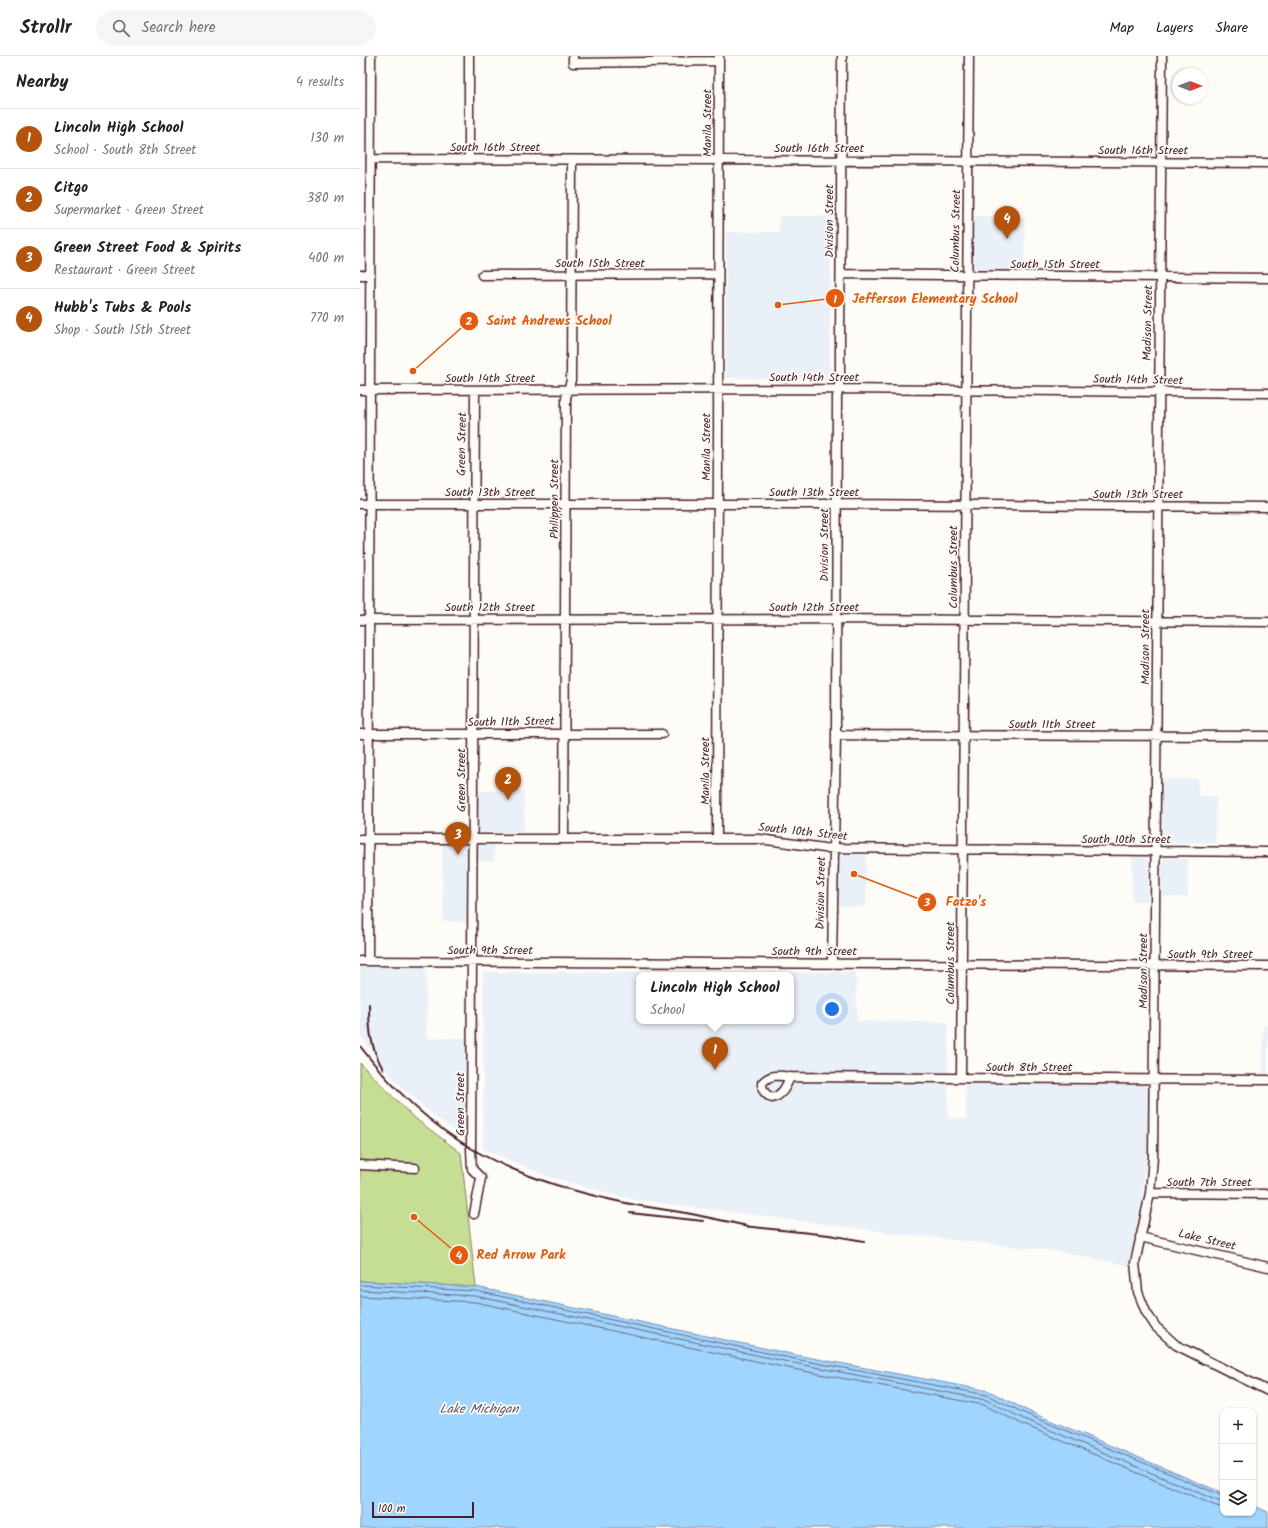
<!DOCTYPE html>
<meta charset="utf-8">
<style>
:root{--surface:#fff;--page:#f6f6f6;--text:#222;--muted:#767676;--line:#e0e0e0;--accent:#b45309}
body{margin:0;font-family:Kalam,sans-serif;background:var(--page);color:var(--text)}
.controls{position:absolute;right:12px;bottom:12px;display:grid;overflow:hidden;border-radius:8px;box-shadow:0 1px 3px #0004}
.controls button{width:36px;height:36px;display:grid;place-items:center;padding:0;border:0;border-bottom:1px solid var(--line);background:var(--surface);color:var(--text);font:20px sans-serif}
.compass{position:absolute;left:812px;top:12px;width:36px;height:36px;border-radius:50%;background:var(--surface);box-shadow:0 1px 3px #0004;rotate:90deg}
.scale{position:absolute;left:12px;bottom:10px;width:102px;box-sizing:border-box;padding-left:4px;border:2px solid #4a1f2b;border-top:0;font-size:11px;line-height:14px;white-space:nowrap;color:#4a1f2b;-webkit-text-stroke:3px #fdfcf7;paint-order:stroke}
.you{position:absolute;left:472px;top:953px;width:14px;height:14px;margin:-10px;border:3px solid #fff;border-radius:50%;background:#1a73e8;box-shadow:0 0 0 6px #1a73e833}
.badge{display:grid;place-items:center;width:26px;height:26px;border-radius:50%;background:var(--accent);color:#fff;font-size:13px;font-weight:700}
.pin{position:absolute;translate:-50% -33px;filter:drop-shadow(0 1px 2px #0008)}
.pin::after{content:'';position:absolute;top:21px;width:14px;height:12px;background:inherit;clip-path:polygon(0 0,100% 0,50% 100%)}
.popup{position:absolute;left:276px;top:916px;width:158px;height:52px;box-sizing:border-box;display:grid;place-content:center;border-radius:8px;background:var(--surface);filter:drop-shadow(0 1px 3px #0005);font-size:13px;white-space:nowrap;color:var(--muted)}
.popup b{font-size:15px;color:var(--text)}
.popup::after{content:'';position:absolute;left:50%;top:100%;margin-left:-8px;border:8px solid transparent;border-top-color:var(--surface)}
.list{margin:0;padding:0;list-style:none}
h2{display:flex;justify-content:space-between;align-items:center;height:52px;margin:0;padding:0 16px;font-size:17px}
h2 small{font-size:13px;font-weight:400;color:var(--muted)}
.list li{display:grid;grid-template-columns:26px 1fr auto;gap:12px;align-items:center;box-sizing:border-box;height:60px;padding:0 16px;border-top:1px solid var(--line)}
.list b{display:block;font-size:15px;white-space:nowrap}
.list p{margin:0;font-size:13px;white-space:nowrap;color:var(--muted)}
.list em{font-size:13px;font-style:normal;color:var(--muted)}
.icon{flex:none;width:22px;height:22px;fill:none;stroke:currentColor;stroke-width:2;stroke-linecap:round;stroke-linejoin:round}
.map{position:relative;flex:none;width:908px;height:1472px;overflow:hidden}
header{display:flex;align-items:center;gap:24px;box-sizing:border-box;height:56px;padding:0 20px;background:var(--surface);border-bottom:1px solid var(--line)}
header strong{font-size:19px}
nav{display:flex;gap:22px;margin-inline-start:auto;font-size:14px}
.search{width:280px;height:36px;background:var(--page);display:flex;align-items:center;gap:10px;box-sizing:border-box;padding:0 14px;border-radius:22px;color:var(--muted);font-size:15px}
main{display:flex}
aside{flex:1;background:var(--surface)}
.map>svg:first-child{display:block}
.built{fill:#eaf0f7;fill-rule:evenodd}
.green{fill:#c6de94;stroke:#887e60}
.water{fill:#9fd5fe;stroke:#7d8caa}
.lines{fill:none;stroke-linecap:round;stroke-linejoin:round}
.shore{stroke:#6c687f;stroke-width:1}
.minor-casing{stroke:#4a1f2b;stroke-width:11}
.minor{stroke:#fdfcf7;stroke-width:8}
.rail{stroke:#4a1f2b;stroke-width:2}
.labels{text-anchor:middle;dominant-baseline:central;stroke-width:3.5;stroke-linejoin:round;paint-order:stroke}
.street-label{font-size:12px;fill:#4a1f2b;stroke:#fdfcf7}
.water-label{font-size:13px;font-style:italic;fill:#64566a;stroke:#fdfcf7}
.leader{fill:none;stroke:#e8590c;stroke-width:1.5}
.callout-dot{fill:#e8590c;stroke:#fdfcf7;stroke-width:1.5}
.mark-label{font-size:12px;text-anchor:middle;font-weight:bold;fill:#fff}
.callout-label{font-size:13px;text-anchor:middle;font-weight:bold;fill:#e8590c;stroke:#fdfcf7;stroke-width:3.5;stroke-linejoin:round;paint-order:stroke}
</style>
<header>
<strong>Strollr</strong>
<div class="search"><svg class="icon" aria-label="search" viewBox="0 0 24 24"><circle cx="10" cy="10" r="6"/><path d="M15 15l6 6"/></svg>Search here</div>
<nav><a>Map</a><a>Layers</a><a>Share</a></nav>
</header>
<main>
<aside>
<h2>Nearby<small>4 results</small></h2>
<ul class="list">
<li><span class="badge">1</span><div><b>Lincoln High School</b><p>School · South 8th Street</p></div><em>130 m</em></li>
<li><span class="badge">2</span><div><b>Citgo</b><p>Supermarket · Green Street</p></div><em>380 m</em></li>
<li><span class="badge">3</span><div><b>Green Street Food &amp; Spirits</b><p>Restaurant · Green Street</p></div><em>400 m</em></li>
<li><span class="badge">4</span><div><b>Hubb's Tubs &amp; Pools</b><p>Shop · South 15th Street</p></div><em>770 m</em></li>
</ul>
</aside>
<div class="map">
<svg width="908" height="1472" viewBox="0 0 908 1472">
<rect width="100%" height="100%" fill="#fdfcf7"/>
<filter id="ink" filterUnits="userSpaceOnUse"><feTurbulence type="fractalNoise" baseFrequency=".025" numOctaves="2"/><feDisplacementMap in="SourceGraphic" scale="8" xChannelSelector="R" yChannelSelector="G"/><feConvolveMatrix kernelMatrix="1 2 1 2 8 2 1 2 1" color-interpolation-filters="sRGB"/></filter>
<g filter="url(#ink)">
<!-- built -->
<path class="built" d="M419 160H471L470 323 365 322 366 176H419Z
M612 160 665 161 664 214 613 213 611 209Z
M802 723H838V740H856L855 787 803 786 802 782Z
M118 735H164V776H124L119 774Z
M82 788H134V805L107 806V866L83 865Z
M482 798 506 799V851L476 850 477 799Z
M772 801H783L788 805V845H772Z
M804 802 828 803V841H802V807Z
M0 911H66L67 982H106V1084L73 1059 36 1026 0 979Z
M123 916H496L497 965 588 966V1062L606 1063V1036L604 1033 605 1029 608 1028 786 1029 788 1035 787 1100 781 1147 771 1199 770 1210 696 1195 549 1179 270 1143 189 1121 123 1093ZM279 919H431V965H279Z
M903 969H908V1018H903Z"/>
<!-- green -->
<path class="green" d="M0 1007 52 1060 101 1097 116 1231 0 1225Z"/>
<!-- water -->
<path class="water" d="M0 1225 116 1231 436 1299 629 1335 668 1355 863 1437V1457H893V1450L908 1456V1472H0Z"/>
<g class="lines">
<!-- shore -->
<path class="shore" d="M0 1229 116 1235 435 1303 627 1339 666 1358 863 1440
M0 1234 115 1240 434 1307 626 1344 664 1363 858 1445H863
M0 1240 115 1246 433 1313 624 1349 662 1368 856 1450 863 1451"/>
<defs>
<path id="minor" d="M109 0V103
M213 0V7L359 5
M802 0 793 1101 790 1137 775 1207 778 1236 786 1256 796 1271 816 1289 908 1335
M11 103 364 104 908 107
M481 218 908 222
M0 219H10
M122 219 358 218
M0 334 478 333 908 337
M0 448H476L908 451
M0 564 480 563 908 566
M0 678H302
M476 679 908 680
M0 783H400L464 792 908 796
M204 783 206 342 211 324 212 104
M357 783 359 0
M0 905 908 910
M8 905 11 0
M472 907 476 679 477 341 480 324V283L482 0
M430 1021C426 1030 423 1039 412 1042 405 1038 402 1035 402 1027 410 1018 419 1019 430 1021L908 1024
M601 1022 609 0
M0 1109 55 1112
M790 1137 908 1138
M114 1158 121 1122 112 1113 111 1093 115 334
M780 1181 908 1211"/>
</defs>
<!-- minor casing -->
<use href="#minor" class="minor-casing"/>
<!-- minor -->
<use href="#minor" class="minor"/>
<!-- rail -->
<path class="rail" d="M9 948C9 974 10 990 23 1013
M0 990C72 1085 146 1121 261 1146 282 1151 304 1153 326 1157 347 1161 368 1166 388 1170
M270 1157 343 1165
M383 1170 469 1179 504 1185"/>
</g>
</g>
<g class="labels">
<!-- street labels -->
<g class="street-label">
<text transform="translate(347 67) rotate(-90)">Manila Street</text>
<text x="135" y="91">South 16th Street</text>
<text x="459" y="92">South 16th Street</text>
<text x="783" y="94">South 16th Street</text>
<text transform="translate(469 165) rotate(-90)">Division Street</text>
<text transform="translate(596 175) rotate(-89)">Columbus Street</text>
<text x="240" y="207">South 15th Street</text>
<text x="695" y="208">South 15th Street</text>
<text transform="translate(788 267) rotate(-89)">Madison Street</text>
<text x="454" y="321">South 14th Street</text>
<text x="130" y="322">South 14th Street</text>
<text transform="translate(778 324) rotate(1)">South 14th Street</text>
<text transform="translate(102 388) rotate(-89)">Green Street</text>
<text transform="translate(346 391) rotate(-90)">Manila Street</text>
<text x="130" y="436">South 13th Street</text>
<text x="454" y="436">South 13th Street</text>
<text x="778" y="438">South 13th Street</text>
<text transform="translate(194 443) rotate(-90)">Philippen Street</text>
<text transform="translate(464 489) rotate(-90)">Division Street</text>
<text transform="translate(593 511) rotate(-90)">Columbus Street</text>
<text x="130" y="551">South 12th Street</text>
<text x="454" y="551">South 12th Street</text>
<text transform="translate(785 591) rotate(-90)">Madison Street</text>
<text transform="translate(151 666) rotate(-1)">South 11th Street</text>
<text x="692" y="668">South 11th Street</text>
<text transform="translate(345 715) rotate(-90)">Manila Street</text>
<text transform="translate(101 724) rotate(-90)">Green Street</text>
<text transform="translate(443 776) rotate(6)">South 10th Street</text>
<text x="766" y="783">South 10th Street</text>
<text transform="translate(461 837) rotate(-89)">Division Street</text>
<text x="130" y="894">South 9th Street</text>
<text x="454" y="895">South 9th Street</text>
<text x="850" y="898">South 9th Street</text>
<text transform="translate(590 907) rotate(-90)">Columbus Street</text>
<text transform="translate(783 915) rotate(-90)">Madison Street</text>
<text x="669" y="1011">South 8th Street</text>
<text transform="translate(100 1048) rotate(-90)">Green Street</text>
<text x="849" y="1126">South 7th Street</text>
<text transform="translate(847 1184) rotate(13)">Lake Street</text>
</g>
<!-- water labels -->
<g class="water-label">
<text x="119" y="1353">Lake Michigan</text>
</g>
</g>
<!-- callouts -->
<path class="leader" d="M418 249L475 242M53 315L109 265M494 818L567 846M54 1161L99 1199"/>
<g class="callout-dot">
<circle cx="418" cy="249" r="4"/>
<circle cx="53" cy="315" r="4"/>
<circle cx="494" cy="818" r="4"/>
<circle cx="54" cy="1161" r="4"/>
<circle cx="475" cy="242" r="10"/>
<circle cx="109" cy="265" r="10"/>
<circle cx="567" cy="846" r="10"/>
<circle cx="99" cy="1199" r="10"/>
</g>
<g class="mark-label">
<text x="475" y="247">1</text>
<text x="109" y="269">2</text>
<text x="567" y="850">3</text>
<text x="99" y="1203">4</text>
</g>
<g class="callout-label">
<text x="575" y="247">Jefferson Elementary School</text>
<text x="189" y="269">Saint Andrews School</text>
<text x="606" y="850">Fatzo's</text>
<text x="161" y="1203">Red Arrow Park</text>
</g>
</svg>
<div class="controls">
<button>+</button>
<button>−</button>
<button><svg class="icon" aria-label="layers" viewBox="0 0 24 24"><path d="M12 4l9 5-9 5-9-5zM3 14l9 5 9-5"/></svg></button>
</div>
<svg class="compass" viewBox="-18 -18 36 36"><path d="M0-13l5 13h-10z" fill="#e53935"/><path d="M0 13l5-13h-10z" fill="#767676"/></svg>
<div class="scale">100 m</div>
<div class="you"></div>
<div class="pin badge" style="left:355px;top:1014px">1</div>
<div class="popup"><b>Lincoln High School</b>School</div>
<div class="pin badge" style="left:148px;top:744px">2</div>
<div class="pin badge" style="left:98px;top:799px">3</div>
<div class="pin badge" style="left:647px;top:183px">4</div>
</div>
</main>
